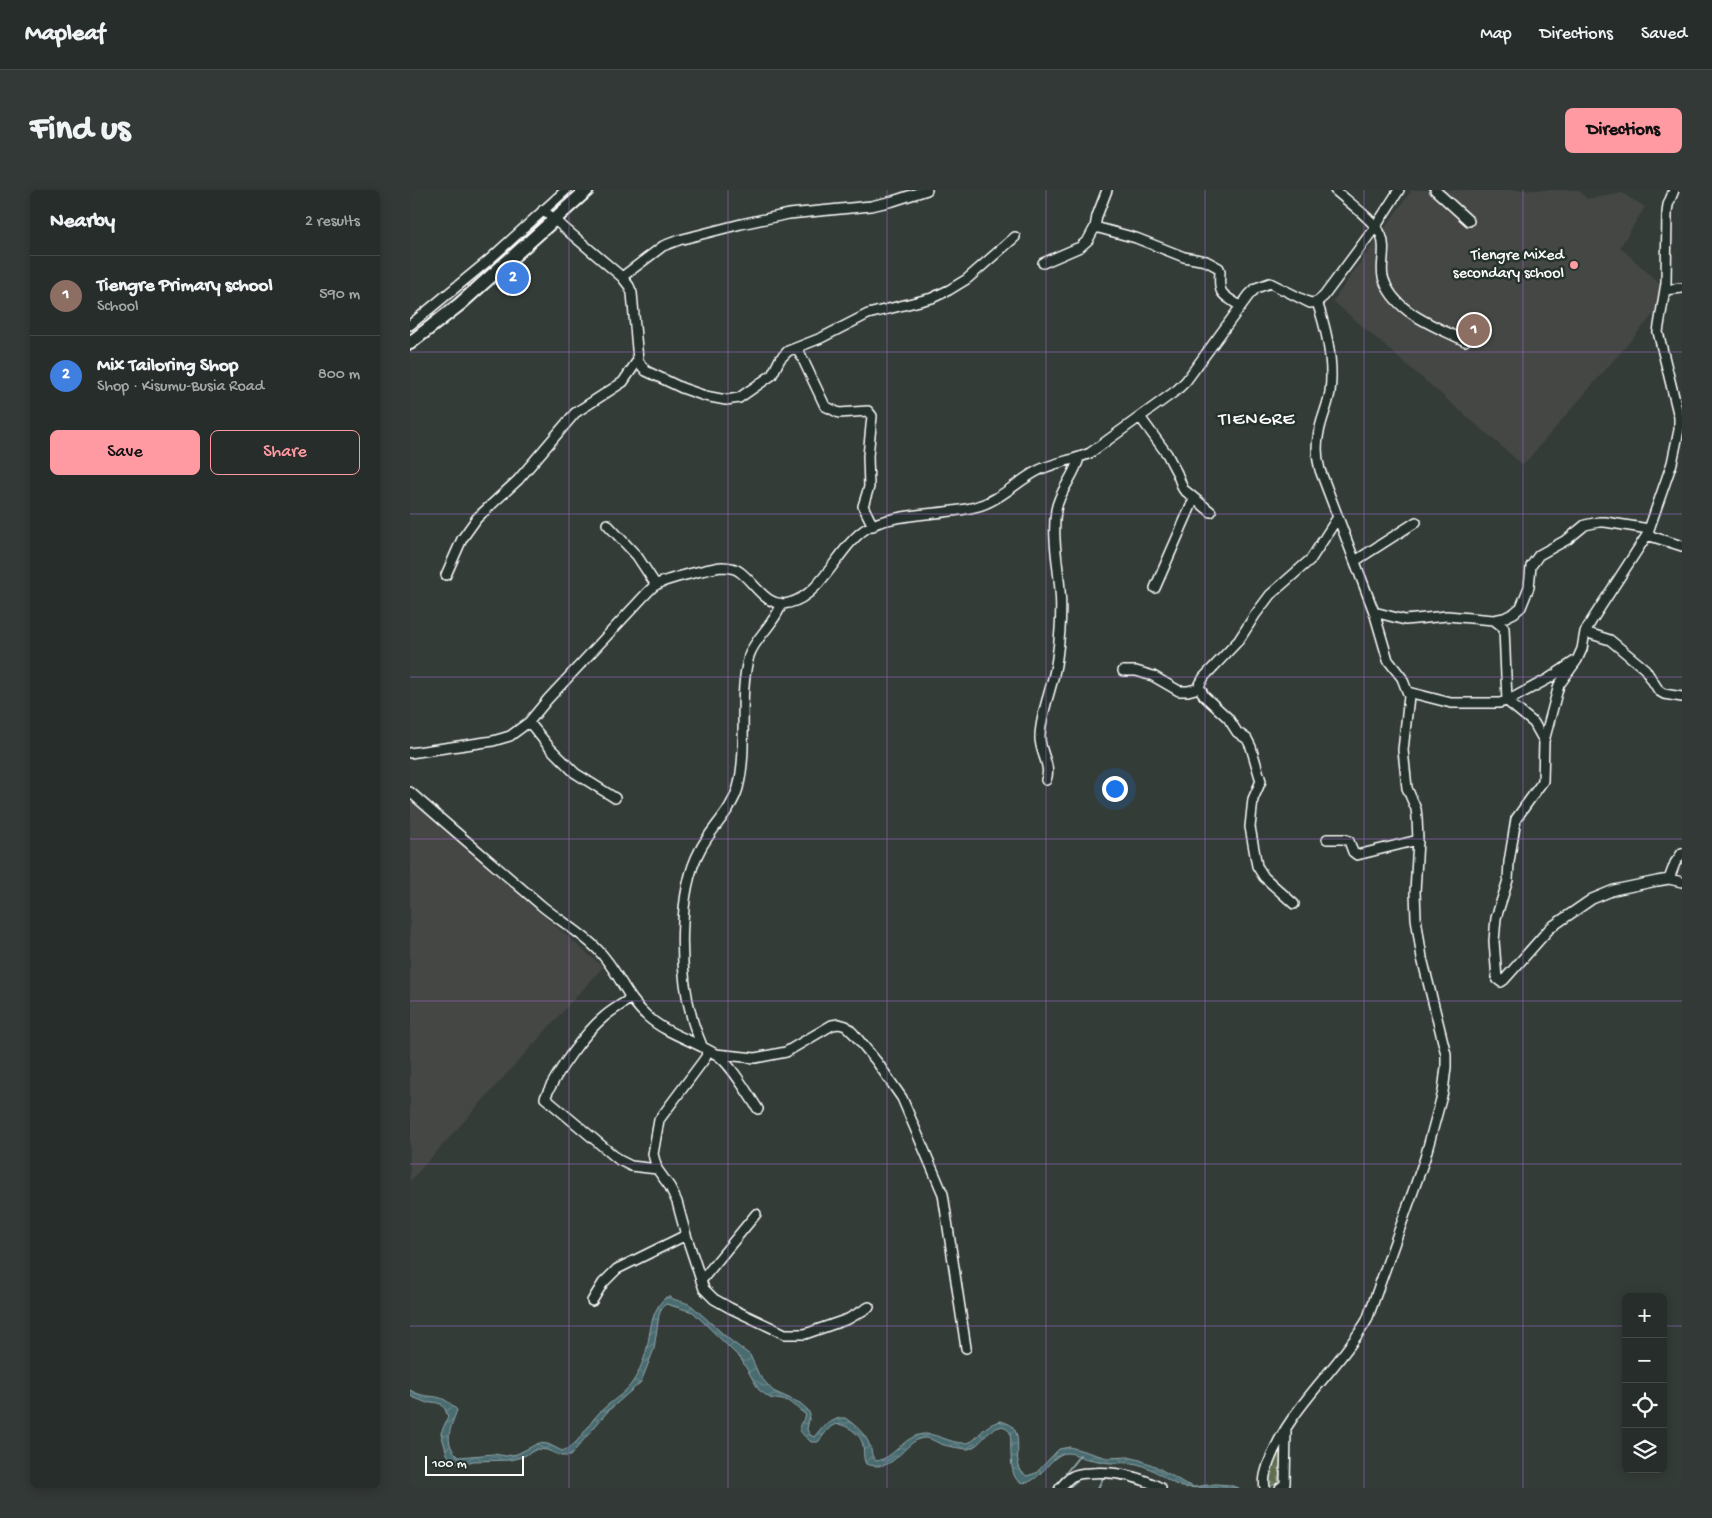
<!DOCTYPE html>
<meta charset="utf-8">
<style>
:root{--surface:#272d2a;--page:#333936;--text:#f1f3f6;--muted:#a4a8a8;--line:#434947;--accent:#ff9aa2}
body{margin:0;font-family:"Gochi Hand",sans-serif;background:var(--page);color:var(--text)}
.controls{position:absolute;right:15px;bottom:15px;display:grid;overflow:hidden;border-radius:8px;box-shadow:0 2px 12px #0003}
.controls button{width:45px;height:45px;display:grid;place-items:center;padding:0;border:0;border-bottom:1px solid var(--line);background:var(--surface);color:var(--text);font:25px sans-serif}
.scale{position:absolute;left:15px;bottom:12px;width:99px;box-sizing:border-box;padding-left:5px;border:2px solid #fff;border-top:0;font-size:14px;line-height:18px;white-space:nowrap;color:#fff;-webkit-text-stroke:4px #26332d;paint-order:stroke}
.you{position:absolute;left:704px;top:598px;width:18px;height:18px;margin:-12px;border:4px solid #fff;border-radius:50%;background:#1a73e8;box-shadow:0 0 0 8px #1a73e833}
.badge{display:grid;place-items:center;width:32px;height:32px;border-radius:50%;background:var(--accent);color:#fff;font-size:16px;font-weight:700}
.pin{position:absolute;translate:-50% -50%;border:2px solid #fff;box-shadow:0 1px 5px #0006}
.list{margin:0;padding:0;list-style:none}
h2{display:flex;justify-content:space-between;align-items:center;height:65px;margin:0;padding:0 20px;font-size:21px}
h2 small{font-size:16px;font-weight:400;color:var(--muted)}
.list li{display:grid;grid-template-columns:32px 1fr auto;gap:15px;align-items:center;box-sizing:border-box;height:80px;padding:0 20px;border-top:1px solid var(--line)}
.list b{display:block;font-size:19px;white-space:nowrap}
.list p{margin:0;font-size:16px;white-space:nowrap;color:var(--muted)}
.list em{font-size:16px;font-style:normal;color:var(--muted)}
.actions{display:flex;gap:10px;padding:15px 20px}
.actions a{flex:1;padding:11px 0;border:1px solid var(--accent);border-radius:8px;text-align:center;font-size:18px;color:var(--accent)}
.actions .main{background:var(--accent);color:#111}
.icon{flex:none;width:28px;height:28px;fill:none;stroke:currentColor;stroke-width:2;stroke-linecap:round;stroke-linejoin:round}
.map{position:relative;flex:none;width:1272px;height:1298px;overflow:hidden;border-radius:8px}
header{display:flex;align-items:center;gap:30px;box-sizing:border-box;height:70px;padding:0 25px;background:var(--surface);border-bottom:1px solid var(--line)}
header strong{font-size:24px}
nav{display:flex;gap:28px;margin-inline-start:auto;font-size:18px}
.intro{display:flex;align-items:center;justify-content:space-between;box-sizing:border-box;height:120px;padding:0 30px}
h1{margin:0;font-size:35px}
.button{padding:12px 22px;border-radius:8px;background:var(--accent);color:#111;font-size:18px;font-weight:700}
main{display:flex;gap:30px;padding:0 30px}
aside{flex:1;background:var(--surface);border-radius:8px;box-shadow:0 2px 12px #0003}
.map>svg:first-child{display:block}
.built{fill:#454745}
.grass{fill:url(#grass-dots);stroke:#afb6a7}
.water{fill:url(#water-waves);stroke:#92a7aa}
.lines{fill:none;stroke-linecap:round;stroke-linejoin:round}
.stream{stroke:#92a7aa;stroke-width:2}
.minor-casing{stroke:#fff;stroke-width:12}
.highway-casing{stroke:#fff;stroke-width:16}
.minor{stroke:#26332d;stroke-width:9}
.highway{stroke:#26332d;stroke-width:12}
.grid{fill:none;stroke:#a36bd2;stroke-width:1;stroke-opacity:0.55}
.poi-dot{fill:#ff9aa2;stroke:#26332d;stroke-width:2}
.labels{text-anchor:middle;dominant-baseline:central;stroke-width:5;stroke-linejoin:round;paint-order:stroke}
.poi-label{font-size:16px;fill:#fff;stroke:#26332d;text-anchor:end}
.quarter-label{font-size:19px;letter-spacing:1px;fill:#fff;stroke:#26332d}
</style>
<header>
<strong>Mapleaf</strong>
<nav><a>Map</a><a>Directions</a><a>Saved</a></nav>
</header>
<div class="intro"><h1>Find us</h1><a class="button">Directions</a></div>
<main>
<aside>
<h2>Nearby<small>2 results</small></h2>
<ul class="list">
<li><span class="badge" style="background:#8d6e63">1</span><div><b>Tiengre Primary school</b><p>School</p></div><em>590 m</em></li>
<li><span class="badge" style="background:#3f7fe0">2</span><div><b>Mix Tailoring Shop</b><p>Shop · Kisumu-Busia Road</p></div><em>800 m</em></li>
</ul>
<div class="actions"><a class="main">Save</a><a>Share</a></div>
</aside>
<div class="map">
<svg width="1272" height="1298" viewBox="0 0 1272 1298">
<defs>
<pattern id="grass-dots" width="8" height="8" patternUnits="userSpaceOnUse" patternTransform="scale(1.25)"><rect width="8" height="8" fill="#5f6e4f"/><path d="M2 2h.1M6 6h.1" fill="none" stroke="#778469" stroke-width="1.8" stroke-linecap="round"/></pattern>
<pattern id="water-waves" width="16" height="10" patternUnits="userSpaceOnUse" patternTransform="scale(1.25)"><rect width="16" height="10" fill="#4a6c71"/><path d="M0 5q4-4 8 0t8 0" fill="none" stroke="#658286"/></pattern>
</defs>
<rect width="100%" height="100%" fill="#343c38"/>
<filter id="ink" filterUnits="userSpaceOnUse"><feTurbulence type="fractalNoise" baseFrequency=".02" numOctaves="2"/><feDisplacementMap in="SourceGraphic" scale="10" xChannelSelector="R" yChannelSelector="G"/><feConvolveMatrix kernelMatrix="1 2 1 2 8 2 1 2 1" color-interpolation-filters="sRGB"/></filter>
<g filter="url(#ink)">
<!-- built -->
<path class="built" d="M1002 0H1168L1177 9 1212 3 1235 17 1210 57 1249 93 1248 119 1113 275 923 111Z
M0 610 193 777 0 991Z"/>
<!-- grass -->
<path class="grass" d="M868 1257 873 1260 868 1292 859 1298 857 1293Z"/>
<!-- water -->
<path class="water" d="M256 1107H260C267 1112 275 1111 282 1116L320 1150 340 1165 349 1185 363 1201 390 1213 398 1220 400 1225 397 1239 399 1244 404 1247 414 1235 429 1228H435C444 1234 456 1244 460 1256 462 1262 461 1266 466 1271 484 1268 490 1251 508 1245 524 1240 538 1254 556 1253 566 1252 569 1242 577 1237 581 1234 586 1232 591 1231 594 1232 600 1234 602 1236 615 1250 599 1276 617 1286L626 1283 649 1259 660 1257 697 1268 718 1267 730 1270 745 1276 776 1294 784 1297 805 1294 819 1295 829 1298C818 1298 779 1298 772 1297 760 1293 750 1283 738 1278 723 1271 717 1273 701 1273 694 1273 686 1270 678 1269 671 1268 665 1263 657 1263 640 1263 628 1298 610 1292 598 1287 602 1254 600 1242L593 1236C575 1239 571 1257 558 1259 553 1259 536 1256 531 1254 523 1251 519 1246 509 1249 489 1258 485 1283 456 1274 452 1267 455 1260 452 1252 450 1246 444 1241 439 1238 421 1228 418 1241 408 1252H401C396 1247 386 1241 391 1233 393 1230 395 1228 396 1225L378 1211 360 1208 349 1200 331 1169 283 1122 256 1114 252 1117 249 1125 244 1159 231 1192 198 1221 160 1266H151L137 1260 127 1259 112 1267 100 1270 63 1271 54 1274 43 1271 37 1264 31 1243 38 1227 35 1219 31 1214 24 1212 17 1213 0 1206V1200C20 1212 28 1199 47 1220 41 1237 32 1253 49 1267L84 1264 96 1266 107 1264 129 1253 138 1254 152 1261C169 1256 177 1235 189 1223 197 1214 210 1207 218 1198 225 1190 229 1181 233 1171 242 1149 237 1124 256 1107Z"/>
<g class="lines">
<!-- stream -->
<path class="stream" d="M731 1294 740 1298
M644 1298 670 1265
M658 1298 670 1288
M688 1298 694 1286"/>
<defs>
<path id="minor" d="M925 0C937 11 965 31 971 45 977 58 970 74 973 87 983 123 1026 136 1055 151
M1025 0 1059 31
M1264 0 1258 15 1257 23 1256 93 1248 142 1269 227V240L1262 273 1237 345 1182 430 1175 442 1172 459 1167 470 1149 495 1134 551 1133 591 1106 629 1099 672 1098 690 1086 728 1084 751 1087 789 1091 792 1094 790 1140 738 1182 709 1204 700 1247 691 1259 689 1272 692
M133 20 212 87 219 96 222 103 228 170 231 175 236 181 272 198 295 206 316 210 329 208 362 185 370 169 378 161 411 148 458 124 522 108 539 100 557 89 605 47
M685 37 726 48 774 67 796 71 809 78 810 82C808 105 812 104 830 116
M633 73 670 57 678 50 685 37 687 26 697 0
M212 87 253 56 269 50 331 34 379 24 461 16 483 11 517 0
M1255 100 1272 98
M0 135 79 70 156 0
M388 159 415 216 429 223 458 221 462 226 458 266 459 297 453 316 463 336
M730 227 757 264 767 283 773 299 801 322
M197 334 227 366 246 395
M1237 345 1272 356
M945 371 1006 332
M36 385 52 349 67 328 108 290 165 223 213 192 228 170
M745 398 784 309
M964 422 995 430 1037 426 1084 430 1094 428 1104 423 1111 417 1119 397 1121 376 1129 365 1158 349 1175 335 1189 332H1195L1239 339
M1084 430 1094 438 1097 511 1124 533 1134 551
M1175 442 1200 450 1235 479 1249 501 1254 504 1272 507
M713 481H726L743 486 769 501H778L789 498
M998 502 1041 513H1089L1097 511 1138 489 1165 471
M119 532 140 558 165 583 205 608
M0 563 83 551 100 546 119 532 138 509 235 405C239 401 242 397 246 395 255 389 302 378 312 377 319 377 325 378 330 382 345 393 357 419 379 413 413 405 428 356 457 338 481 323 535 325 565 317 589 311 605 293 627 281 644 272 663 271 680 263L767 200 776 191 839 105 846 98 860 93 900 113 907 112 914 106 966 36 989 0
M636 590C642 575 629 562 630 546 631 520 644 495 647 468 650 446 652 422 650 400 648 374 642 346 646 320 649 301 664 287 669 268
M0 602C44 641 88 678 132 716 150 731 172 743 188 760 208 780 216 808 238 827 257 844 285 851 307 865 321 874 338 904 348 919
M917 649H934L939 651 943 662 947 665 1008 650
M1259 689 1265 673 1272 663
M884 714 854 687 847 676 840 637 843 609 851 591 841 557 837 549 827 542 818 528 794 506 789 496 794 487 829 450 845 425 860 405 901 369 928 327
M221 808C213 814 203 819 195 826 174 843 146 883 135 908L209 970 221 976 247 979
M292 856C289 847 284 838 282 828 269 783 267 702 290 660 301 638 321 622 328 598 339 555 327 509 339 466 343 453 355 442 362 431 366 426 369 420 372 414
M296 860 297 865 293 871 249 930 243 964 247 979 260 997 267 1012 276 1045 294 1099 304 1109 320 1118 375 1144H395L438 1129 459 1117
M305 864 345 868 376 862 422 835 429 834 436 836 444 844 467 872 492 908 533 1004 556 1158
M291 1091 346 1024
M182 1111 193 1093 207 1079 276 1045
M650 1298C653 1295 657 1290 661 1287 666 1284 674 1283 680 1283 706 1281 728 1286 751 1298
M855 1298C853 1289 856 1281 859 1272 880 1216 928 1180 957 1130L1015 968 1033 902 1036 877V864L1012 768 1006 728 1005 702 1008 650 1007 628 1006 619 997 598 993 560 999 506 992 488 978 470 964 422 910 280C904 259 908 241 915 221 917 215 919 208 920 202 924 171 917 141 907 112
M870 1298 875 1294 876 1241"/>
<path id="highway" d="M0 153 50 114 177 0"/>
</defs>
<!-- minor casing -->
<use href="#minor" class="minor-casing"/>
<!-- highway casing -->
<use href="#highway" class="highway-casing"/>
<!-- minor -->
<use href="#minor" class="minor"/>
<!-- highway -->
<use href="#highway" class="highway"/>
</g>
</g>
<!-- grid -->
<path class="grid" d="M159 0V1298M318 0V1298M477 0V1298M636 0V1298M795 0V1298M954 0V1298M1113 0V1298M0 162H1272M0 324H1272M0 487H1272M0 649H1272M0 811H1272M0 974H1272M0 1136H1216M1253 1136H1272"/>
<!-- markers -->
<circle class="poi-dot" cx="1164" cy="75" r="5"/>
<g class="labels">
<!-- poi labels -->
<g class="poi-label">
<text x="1154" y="66">Tiengre Mixed<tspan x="1154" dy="18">secondary school</tspan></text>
</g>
<!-- quarter labels -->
<g class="quarter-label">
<text x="847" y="230">TIENGRE</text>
</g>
</g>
</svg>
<div class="controls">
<button>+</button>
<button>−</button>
<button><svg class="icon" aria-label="locate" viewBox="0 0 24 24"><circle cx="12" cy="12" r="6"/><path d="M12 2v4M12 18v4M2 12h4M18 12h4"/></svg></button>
<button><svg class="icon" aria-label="layers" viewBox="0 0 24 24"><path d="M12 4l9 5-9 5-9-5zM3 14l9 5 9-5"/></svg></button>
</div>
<div class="scale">100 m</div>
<div class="you"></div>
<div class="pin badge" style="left:1064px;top:140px;background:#8d6e63">1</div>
<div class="pin badge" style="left:103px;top:88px;background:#3f7fe0">2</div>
</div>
</main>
